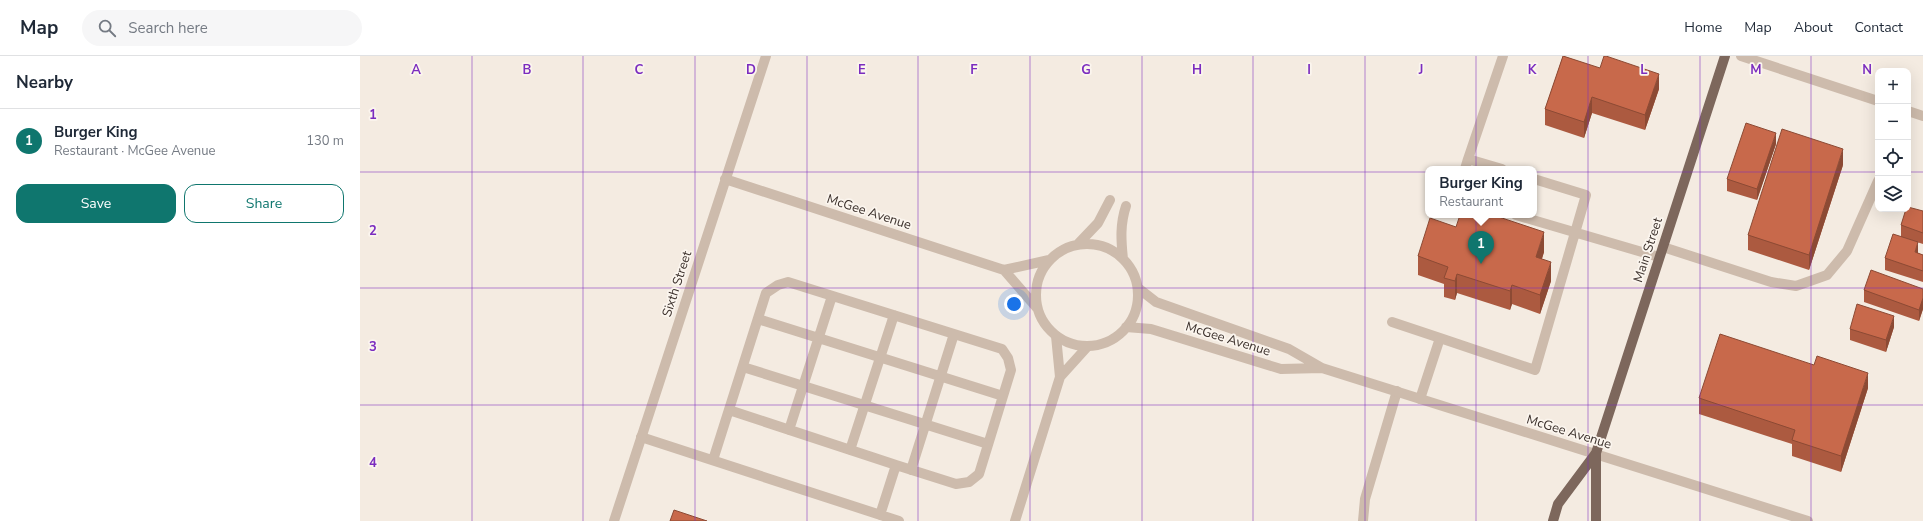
<!DOCTYPE html>
<meta charset="utf-8">
<style>
:root{--surface:#fff;--page:#f6f6f7;--text:#1f2937;--muted:#747a83;--line:#e0e1e3;--accent:#0f766e}
body{margin:0;font-family:"Nunito Sans",sans-serif;background:var(--page);color:var(--text)}
.controls{position:absolute;right:12px;top:12px;display:grid;overflow:hidden;border-radius:8px;box-shadow:0 4px 16px #0002}
.controls button{width:36px;height:36px;display:grid;place-items:center;padding:0;border:0;border-bottom:1px solid var(--line);background:var(--surface);color:var(--text);font:20px sans-serif}
.you{position:absolute;left:654px;top:248px;width:14px;height:14px;margin:-10px;border:3px solid #fff;border-radius:50%;background:#1a73e8;box-shadow:0 0 0 6px #1a73e833}
.badge{display:grid;place-items:center;width:26px;height:26px;border-radius:50%;background:var(--accent);color:#fff;font-size:13px;font-weight:700}
.pin{position:absolute;translate:-50% -33px;filter:drop-shadow(0 1px 2px #0008)}
.pin::after{content:'';position:absolute;top:21px;width:14px;height:12px;background:inherit;clip-path:polygon(0 0,100% 0,50% 100%)}
.popup{position:absolute;left:1065px;top:110px;width:112px;height:52px;box-sizing:border-box;display:grid;place-content:center;border-radius:8px;background:var(--surface);filter:drop-shadow(0 1px 3px #0005);font-size:13px;white-space:nowrap;color:var(--muted)}
.popup b{font-size:15px;color:var(--text)}
.popup::after{content:'';position:absolute;left:50%;top:100%;margin-left:-8px;border:8px solid transparent;border-top-color:var(--surface)}
.list{margin:0;padding:0;list-style:none}
h2{display:flex;justify-content:space-between;align-items:center;height:52px;margin:0;padding:0 16px;font-size:17px}
h2 small{font-size:13px;font-weight:400;color:var(--muted)}
.list li{display:grid;grid-template-columns:26px 1fr auto;gap:12px;align-items:center;box-sizing:border-box;height:64px;padding:0 16px;border-top:1px solid var(--line)}
.list b{display:block;font-size:15px;white-space:nowrap}
.list p{margin:0;font-size:13px;white-space:nowrap;color:var(--muted)}
.list em{font-size:13px;font-style:normal;color:var(--muted)}
.actions{display:flex;gap:8px;padding:12px 16px}
.actions a{flex:1;padding:9px 0;border:1px solid var(--accent);border-radius:12px;text-align:center;font-size:14px;color:var(--accent)}
.actions .main{background:var(--accent);color:#fff}
.icon{flex:none;width:22px;height:22px;fill:none;stroke:currentColor;stroke-width:2;stroke-linecap:round;stroke-linejoin:round}
.map{position:relative;flex:none;width:1563px;height:465px;overflow:hidden}
header{display:flex;align-items:center;gap:24px;box-sizing:border-box;height:56px;padding:0 20px;background:var(--surface);border-bottom:1px solid var(--line)}
header strong{font-size:19px}
nav{display:flex;gap:22px;margin-inline-start:auto;font-size:14px}
.search{width:280px;height:36px;background:var(--page);display:flex;align-items:center;gap:10px;box-sizing:border-box;padding:0 14px;border-radius:22px;color:var(--muted);font-size:15px}
main{display:flex}
aside{flex:1;background:var(--surface)}
.map>svg:first-child{display:block}
.lines{fill:none;stroke-linecap:round;stroke-linejoin:round}
.service{stroke:#cdbbac;stroke-width:10}
.minor{stroke:#cdbbac;stroke-width:10}
.primary{stroke:#7d675c;stroke-width:10}
.wall{fill:#ac5a40}
.shaded-wall{fill:#8c4a34}
.building{fill:#c8694b;stroke:#8c4a34}
.grid{fill:none;stroke:#7b2cbf;stroke-width:1;stroke-opacity:0.55}
.labels{text-anchor:middle;dominant-baseline:central;stroke-width:3.5;stroke-linejoin:round;paint-order:stroke}
.street-label{font-size:13px;fill:#3b302b;stroke:#fbf5ee}
.grid-label{font-size:13px;text-anchor:middle;font-weight:bold;fill:#7b2cbf;stroke:#fbf5ee;stroke-width:3.5;stroke-linejoin:round;paint-order:stroke}
</style>
<header>
<strong>Map</strong>
<div class="search"><svg class="icon" aria-label="search" viewBox="0 0 24 24"><circle cx="10" cy="10" r="6"/><path d="M15 15l6 6"/></svg>Search here</div>
<nav><a>Home</a><a>Map</a><a>About</a><a>Contact</a></nav>
</header>
<main>
<aside>
<h2>Nearby<small></small></h2>
<ul class="list">
<li><span class="badge">1</span><div><b>Burger King</b><p>Restaurant · McGee Avenue</p></div><em>130 m</em></li>
</ul>
<div class="actions"><a class="main">Save</a><a>Share</a></div>
</aside>
<div class="map">
<svg width="1563" height="465" viewBox="0 0 1563 465">
<rect width="100%" height="100%" fill="#f4ebe1"/>
<g class="lines">
<!-- service -->
<path class="service" d="M1108 103 1143 0
M1105 113 1108 103 1142 113
M1156 159 1299 201
M1303 191 1411 226 1436 230 1467 219 1487 195 1518 125
M398 263 643 340
M1032 266 1080 282
M383 311 628 388
M700 321 728 290
M1060 343 1080 282 1175 314 1226 139 1174 123
M369 354 536 409
M429 374 472 240
M281 381 539 465
M490 394 534 259
M353 404 406 237 418 229 428 226 642 293 648 302 651 314 619 418 609 426 596 428 536 409 520 459
M551 414 594 278
M655 465 700 321 696 280
M1003 465 1005 443 1037 335"/>
<!-- minor -->
<path class="minor" d="M1381 0 1518 45
M1548 55 1563 60
M365 123 644 214 689 204
M718 188 738 167 750 144
M676 239a51 51 0 1 1 102 0a51 51 0 1 1-102 0Z
M763 203C761 184 760 168 766 150
M644 214 677 252
M778 232 796 246 929 293 962 312 1448 465
M766 271 791 273 921 313 962 312
M254 465 406 0"/>
<!-- primary -->
<path class="primary" d="M1193 465 1198 448 1236 397 1365 0
M1236 465V397"/>
</g>
<!-- wall -->
<path class="wall" d="M1203 0 1299 33 1285 74 1232 57 1224 82 1185 69V53Z
M1416 88 1397 144 1367 135V123Z
M1483 109 1449 214 1388 194V179Z
M1563 155V188L1541 181V169Z
M1096 171 1184 196 1182 203 1191 225 1180 258 1152 248 1150 254 1097 237 1095 244 1084 241V228L1058 219V200Z
M1558 197 1563 199V226L1525 214V202Z
M1563 233V253L1559 265 1504 246V234Z
M1534 271 1526 296 1490 284V273Z
M1508 332 1481 416 1432 400V388L1339 358V342Z"/>
<!-- shaded-wall -->
<path class="shaded-wall" d="M1299 18V33L1285 74V59Z
M1232 41V57L1224 82V66Z
M1416 77V88L1397 144V133Z
M1483 93V109L1449 214V199Z
M1184 176V196L1176 220V201Z
M1558 186V198L1555 196Z
M1191 206V225L1180 258V239Z
M1097 218V237L1095 244V225Z
M1152 229V248L1150 254V235Z
M1563 242V253L1559 265V254Z
M1534 260V271L1526 296V284Z
M1508 317V332L1481 416V400Z"/>
<!-- building -->
<path class="building" d="M1203 0 1240 12 1244 0H1246L1299 18 1285 59 1232 41 1224 66 1185 53Z
M1386 67 1416 77 1397 133 1367 123Z
M1422 73 1483 93 1449 199 1388 179Z
M1548 151 1563 155V177L1541 169 1546 153H1548Z
M1100 159H1133L1184 176 1176 201 1191 206 1180 239 1152 229 1150 235 1097 218 1095 225 1084 222 1088 211 1058 200 1070 162 1096 171Z
M1533 178 1558 186 1555 196 1563 199V215L1525 202Z
M1511 214 1563 233V242L1559 254 1504 234Z
M1497 248 1534 260 1526 284 1490 273Z
M1360 278 1454 309 1457 300 1508 317 1481 400 1432 384 1435 374 1339 342Z
M314 454 347 465H310Z"/>
<!-- grid -->
<path class="grid" d="M112 0V465M223 0V465M335 0V465M447 0V465M558 0V465M670 0V465M782 0V465M893 0V465M1005 0V465M1116 0V465M1228 0V465M1340 0V465M1451 0V465M0 116H1518M1548 116H1563M0 232H1563M0 349H1563"/>
<g class="labels">
<!-- street labels -->
<g class="street-label">
<text transform="translate(509 156) rotate(18)">McGee Avenue</text>
<text transform="translate(1288 194) rotate(-72)">Main Street</text>
<text transform="translate(317 228) rotate(-72)">Sixth Street</text>
<text transform="translate(868 283) rotate(17)">McGee Avenue</text>
<text transform="translate(1209 376) rotate(17)">McGee Avenue</text>
</g>
</g>
<g class="grid-label">
<text x="56" y="18">A</text>
<text x="167" y="18">B</text>
<text x="279" y="18">C</text>
<text x="391" y="18">D</text>
<text x="502" y="18">E</text>
<text x="614" y="18">F</text>
<text x="726" y="18">G</text>
<text x="837" y="18">H</text>
<text x="949" y="18">I</text>
<text x="1061" y="18">J</text>
<text x="1172" y="18">K</text>
<text x="1284" y="18">L</text>
<text x="1396" y="18">M</text>
<text x="1507" y="18">N</text>
<text x="13" y="63">1</text>
<text x="13" y="179">2</text>
<text x="13" y="295">3</text>
<text x="13" y="411">4</text>
</g>
</svg>
<div class="controls">
<button>+</button>
<button>−</button>
<button><svg class="icon" aria-label="locate" viewBox="0 0 24 24"><circle cx="12" cy="12" r="6"/><path d="M12 2v4M12 18v4M2 12h4M18 12h4"/></svg></button>
<button><svg class="icon" aria-label="layers" viewBox="0 0 24 24"><path d="M12 4l9 5-9 5-9-5zM3 14l9 5 9-5"/></svg></button>
</div>
<div class="you"></div>
<div class="pin badge" style="left:1121px;top:208px">1</div>
<div class="popup"><b>Burger King</b>Restaurant</div>
</div>
</main>
